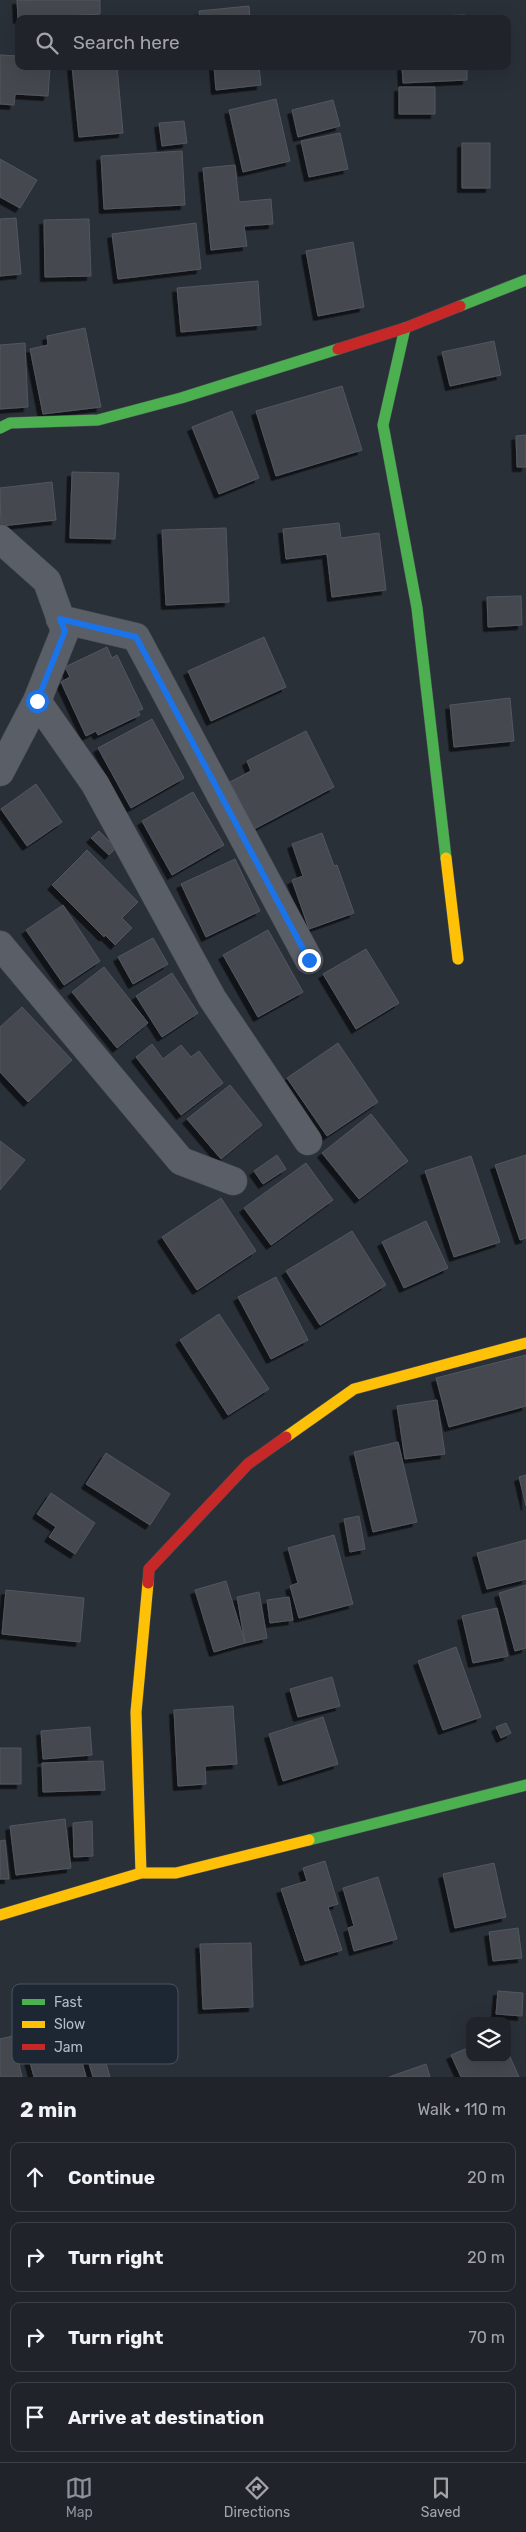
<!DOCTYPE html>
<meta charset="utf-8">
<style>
:root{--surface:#20242a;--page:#282c32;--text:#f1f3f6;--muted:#a2a4a8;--line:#3d4147;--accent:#8c9099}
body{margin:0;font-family:Rubik,sans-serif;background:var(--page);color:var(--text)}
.controls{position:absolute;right:15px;bottom:15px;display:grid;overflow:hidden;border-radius:10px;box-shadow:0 5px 20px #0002}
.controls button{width:45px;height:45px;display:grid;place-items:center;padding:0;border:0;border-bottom:1px solid var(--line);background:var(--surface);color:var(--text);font:25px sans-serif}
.stop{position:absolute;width:15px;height:15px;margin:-11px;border:4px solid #1a73e8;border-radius:50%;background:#fff}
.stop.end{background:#1a73e8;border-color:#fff;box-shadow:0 1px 5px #0008}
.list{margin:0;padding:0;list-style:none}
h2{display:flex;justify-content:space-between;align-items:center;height:65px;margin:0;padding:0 20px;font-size:21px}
h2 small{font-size:16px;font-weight:400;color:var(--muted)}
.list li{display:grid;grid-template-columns:32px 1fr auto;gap:15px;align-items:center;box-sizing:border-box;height:70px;margin:0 10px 10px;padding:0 10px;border:1px solid var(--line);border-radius:10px}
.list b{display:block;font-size:19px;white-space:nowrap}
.list em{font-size:16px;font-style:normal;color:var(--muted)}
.icon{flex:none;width:28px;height:28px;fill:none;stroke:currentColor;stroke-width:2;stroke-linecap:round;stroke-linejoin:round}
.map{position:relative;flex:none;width:526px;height:2077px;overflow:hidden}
.search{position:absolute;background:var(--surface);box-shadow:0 5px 20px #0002;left:15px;right:15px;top:15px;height:55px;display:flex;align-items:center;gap:12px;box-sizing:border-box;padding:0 18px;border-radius:10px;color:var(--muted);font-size:19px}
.sheet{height:385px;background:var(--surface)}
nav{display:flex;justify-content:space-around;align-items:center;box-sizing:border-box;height:70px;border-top:1px solid var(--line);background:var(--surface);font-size:14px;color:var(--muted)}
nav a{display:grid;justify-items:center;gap:2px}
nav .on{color:var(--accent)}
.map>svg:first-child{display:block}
.building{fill:#444950;stroke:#52575f;filter:url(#shadow)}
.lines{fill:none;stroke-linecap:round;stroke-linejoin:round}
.street-casing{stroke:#484c53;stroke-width:29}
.fast-casing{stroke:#484c53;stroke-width:12}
.slow-casing{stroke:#484c53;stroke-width:12}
.jam-casing{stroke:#484c53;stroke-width:12}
.street{stroke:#5a5e66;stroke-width:28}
.fast{stroke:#4caf50;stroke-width:11}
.slow{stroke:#ffc107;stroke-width:11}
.jam{stroke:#c62828;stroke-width:11}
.route{stroke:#1a73e8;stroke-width:6}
.key{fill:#1d2633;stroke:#4a5360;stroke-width:1}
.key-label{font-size:14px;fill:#b4bcc9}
</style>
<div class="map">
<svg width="526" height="2077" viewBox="0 0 526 2077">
<defs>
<filter id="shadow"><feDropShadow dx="-4.5" dy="4.5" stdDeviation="0" flood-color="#0009"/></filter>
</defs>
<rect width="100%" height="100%" fill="#2a3038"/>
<!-- building -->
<path class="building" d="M17 0H100V14L18 19Z
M249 6 250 19H200L199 11Z
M465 15V19H400V17Z
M0 55 18 56 19 66 50 67 48 96 15 94 14 105 0 104Z
M72 66H117L123 133 79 137Z
M214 66H259L261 85 216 90Z
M402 66H467V80L403 83Z
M399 87H435V114H399Z
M276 99 290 161 243 172 229 110Z
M333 100 340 126 298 137 292 110Z
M184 121 187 143 162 146 159 123Z
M340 133 348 169 309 177 301 141Z
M462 143H490V188H462Z
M182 151 185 205 104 209 101 156Z
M0 159 37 180 20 208 0 197Z
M235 165 239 202 271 199 273 224 244 226 247 246 211 250 203 168Z
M16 218 21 274 0 276V219Z
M89 219 91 276 45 277 44 220Z
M196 223 201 269 118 279 112 234Z
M353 242 364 307 318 316 306 251Z
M258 281 261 325 181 332 177 288Z
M85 328 101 407 43 414 30 349 48 345 47 336Z
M494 341 501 375 450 386 442 352Z
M25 343 28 407 0 409V345Z
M342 386 362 450 276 476 256 411Z
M232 411 259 478 219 494 192 427Z
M526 435V467H517L516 436Z
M72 472 119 473 115 539 70 538Z
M52 482 56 520 1 526 0 488Z
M339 523 341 538 379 533 386 590 332 597 327 554 286 559 283 529Z
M226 528 229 602 166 605 162 530Z
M521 596 522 625 488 627 487 597Z
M264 637 286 687 211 721 188 671Z
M107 647 112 658 117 655 143 709 138 711 140 715 98 735 96 731 86 736 61 682 70 677 65 667Z
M510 698 514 741 454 747 450 705Z
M152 719 184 778 131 808 98 748Z
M306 731 334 787 254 829 230 782 251 771 247 761Z
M36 784 62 822 27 846 1 809Z
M193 792 224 845 172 875 142 821Z
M99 831 116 848 109 855 91 838Z
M322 833 334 866 337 865 354 913 309 929 292 880 303 876 292 844Z
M87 850 138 902 122 918 132 928 115 945 105 935 104 937 52 885Z
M235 859 260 911 206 937 181 884Z
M63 905 100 961 64 985 26 930Z
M268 930 303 992 258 1017 223 955Z
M153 938 168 964 133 984 118 957Z
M366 949 399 1003 356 1029 323 974Z
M104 967 148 1023 117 1048 72 992Z
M172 973 198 1013 162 1037 136 996Z
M22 1007 72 1060 28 1102 0 1072V1027Z
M338 1043 378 1102 327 1136 287 1078Z
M152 1044 163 1059 181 1045 191 1057 199 1051 223 1083 181 1115 136 1057Z
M230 1085 262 1125 221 1159 187 1119Z
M371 1114 408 1161 359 1199 322 1153Z
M0 1141 25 1160 0 1190Z
M277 1155 286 1169 263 1184 254 1171Z
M526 1155V1238L520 1240 495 1165Z
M471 1156 500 1242 454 1257 425 1171Z
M306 1163 333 1200 271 1245 244 1208Z
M221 1198 256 1251 197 1290 162 1237Z
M426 1221 448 1268 404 1288 382 1242Z
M352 1231 386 1285 320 1325 286 1271Z
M276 1277 308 1340 271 1359 238 1297Z
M219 1314 269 1389 228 1415 180 1340Z
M526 1355V1406L449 1427 436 1378Z
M437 1400 445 1454 405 1459 397 1406Z
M398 1442 417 1522 373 1532 354 1452Z
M106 1453 170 1494 150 1525 86 1484Z
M526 1475V1506L519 1477Z
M51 1493 95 1523 75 1554 49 1537 56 1527 37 1514Z
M359 1516 365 1549 350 1552 344 1519Z
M334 1535 353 1604 299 1618 290 1586 298 1583 288 1548Z
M526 1540V1579L487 1589 477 1553Z
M226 1581 245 1643 214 1652 195 1590Z
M526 1585V1648L515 1651 499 1593Z
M6 1590 84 1598 80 1642 2 1634Z
M259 1592 267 1638 245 1643 237 1597Z
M289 1597 293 1620 270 1623 267 1600Z
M497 1608 508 1656 473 1663 462 1616Z
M456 1647 481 1717 443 1730 418 1661Z
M332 1677 340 1706 298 1717 290 1689Z
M233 1706 237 1764 205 1766 206 1784 178 1786 174 1710Z
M323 1717 338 1764 283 1781 269 1734Z
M506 1723 511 1733 501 1738 496 1727Z
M90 1727 92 1755 43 1759 41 1731Z
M0 1748H21V1784H0Z
M103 1761 105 1790 43 1792 42 1763Z
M65 1819 71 1868 16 1875 10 1826Z
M92 1821 93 1856 74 1857 73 1823Z
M5 1840 9 1879H0V1841Z
M325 1861 338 1904 328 1907 342 1950 305 1961 281 1889 307 1881 303 1868Z
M494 1863 506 1917 455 1928 443 1874Z
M378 1877 397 1939 354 1951 348 1928 354 1926 343 1888Z
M518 1928 522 1958 493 1961 489 1932Z
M251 1943 253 2007 203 2009 200 1944Z
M498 1991 523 1993 522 2016 496 2014Z
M91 2012 110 2077H93L75 2017Z
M69 2013 86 2077H34L20 2026Z
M13 2036 22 2077H0V2039Z
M470 2047V2058H507V2050L519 2077H461L451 2055Z
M426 2064 430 2077H389Z"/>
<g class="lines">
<defs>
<path id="street" d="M0 539 47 581 65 631 37 701 0 772
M60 619 136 637 309 960
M37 701 95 784 212 998 308 1141
M0 945 181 1161 233 1181"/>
<path id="fast" d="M460 306 526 280
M405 328 383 425 417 608 446 858
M0 428 10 423 98 420 181 398 338 349
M309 1840 526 1785"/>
<path id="slow" d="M446 858 458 959
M286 1437 354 1389 526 1343
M141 1873 136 1712 148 1583
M0 1915 141 1873H176L309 1840"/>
<path id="jam" d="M338 349 405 328 460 306
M148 1583 149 1569 248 1464 286 1437"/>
</defs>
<!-- street casing -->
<use href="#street" class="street-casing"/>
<!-- fast casing -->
<use href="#fast" class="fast-casing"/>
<!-- slow casing -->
<use href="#slow" class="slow-casing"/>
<!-- jam casing -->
<use href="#jam" class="jam-casing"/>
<!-- street -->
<use href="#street" class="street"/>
<!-- fast -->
<use href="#fast" class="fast"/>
<!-- slow -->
<use href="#slow" class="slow"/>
<!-- jam -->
<use href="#jam" class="jam"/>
</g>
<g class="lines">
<!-- route -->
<path class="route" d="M37 701 65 631 60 619 136 637 309 960"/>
</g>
<!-- legend -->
<rect x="12" y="1984" width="166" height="80" rx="8" class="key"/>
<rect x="22" y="1999" width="23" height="6" fill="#4caf50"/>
<rect x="22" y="2021" width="23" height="7" fill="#ffc107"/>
<rect x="22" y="2044" width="23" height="6" fill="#c62828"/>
<g class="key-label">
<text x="54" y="2007">Fast</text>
<text x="54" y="2029">Slow</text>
<text x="54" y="2052">Jam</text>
</g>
</svg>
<div class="controls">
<button><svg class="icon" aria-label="layers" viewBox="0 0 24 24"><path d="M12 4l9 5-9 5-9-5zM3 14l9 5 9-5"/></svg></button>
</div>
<div class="stop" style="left:37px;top:701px"></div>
<div class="stop end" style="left:309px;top:960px"></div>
<div class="search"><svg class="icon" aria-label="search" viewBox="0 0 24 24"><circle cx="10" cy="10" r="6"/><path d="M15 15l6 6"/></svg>Search here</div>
</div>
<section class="sheet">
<h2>2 min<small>Walk · 110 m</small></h2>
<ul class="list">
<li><svg class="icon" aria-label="ahead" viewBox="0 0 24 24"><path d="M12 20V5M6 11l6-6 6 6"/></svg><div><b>Continue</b></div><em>20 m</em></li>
<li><svg class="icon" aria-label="right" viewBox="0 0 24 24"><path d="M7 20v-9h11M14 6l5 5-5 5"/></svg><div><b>Turn right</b></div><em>20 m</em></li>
<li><svg class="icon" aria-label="right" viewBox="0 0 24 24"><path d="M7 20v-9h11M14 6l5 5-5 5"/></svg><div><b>Turn right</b></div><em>70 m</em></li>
<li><svg class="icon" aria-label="arrive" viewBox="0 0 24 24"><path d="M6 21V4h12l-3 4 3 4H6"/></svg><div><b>Arrive at destination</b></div></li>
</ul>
</section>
<nav>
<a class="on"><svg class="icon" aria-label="map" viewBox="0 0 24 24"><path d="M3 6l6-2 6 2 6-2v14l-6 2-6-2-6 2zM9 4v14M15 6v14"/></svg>Map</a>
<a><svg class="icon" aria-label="directions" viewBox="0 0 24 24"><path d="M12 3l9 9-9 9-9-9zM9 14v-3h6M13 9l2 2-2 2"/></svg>Directions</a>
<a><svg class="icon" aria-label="saved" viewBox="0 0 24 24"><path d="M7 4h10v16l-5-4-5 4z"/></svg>Saved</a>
</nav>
